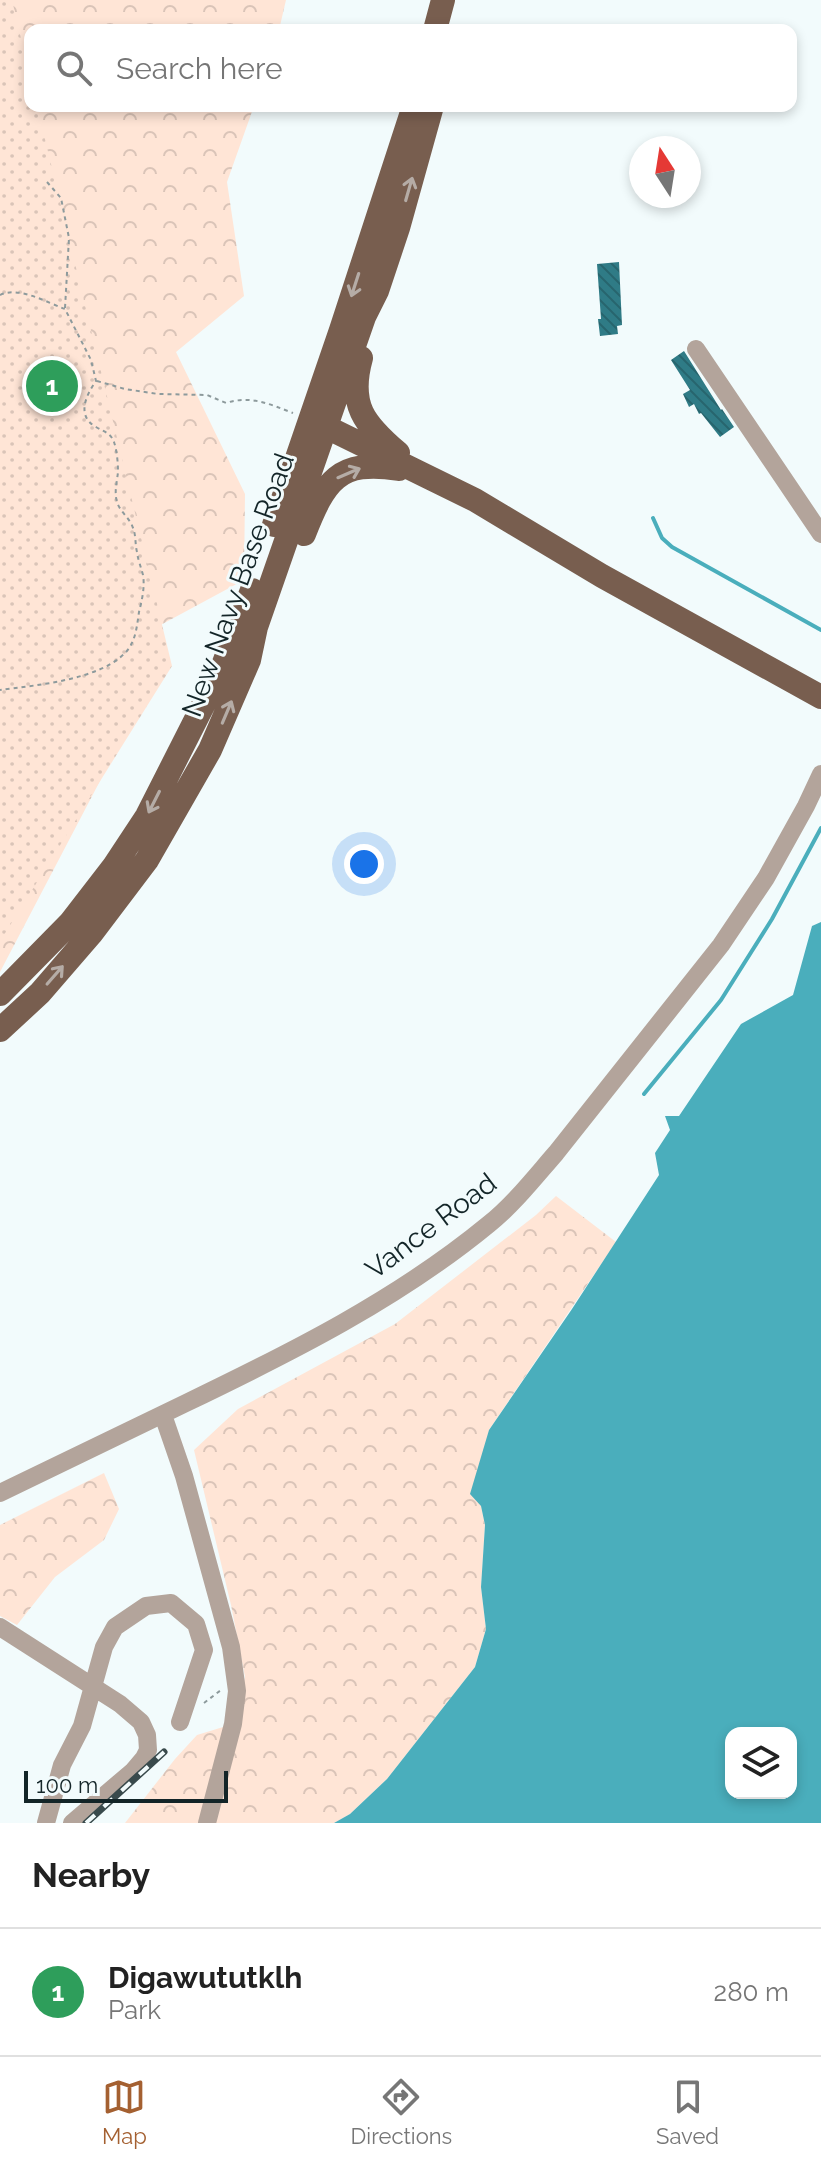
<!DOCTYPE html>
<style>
:root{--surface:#fff;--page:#f6f6f6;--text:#222;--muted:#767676;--line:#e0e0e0;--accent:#a46031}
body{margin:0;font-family:Raleway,sans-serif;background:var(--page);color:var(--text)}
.controls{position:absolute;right:24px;bottom:24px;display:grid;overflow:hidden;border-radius:16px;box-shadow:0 4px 12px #0003}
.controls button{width:72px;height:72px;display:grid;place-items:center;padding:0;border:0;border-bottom:2px solid var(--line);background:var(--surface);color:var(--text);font:40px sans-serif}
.compass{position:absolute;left:629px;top:136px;width:72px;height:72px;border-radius:50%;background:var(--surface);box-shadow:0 4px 12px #0003;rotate:348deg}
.scale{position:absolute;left:24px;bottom:20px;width:204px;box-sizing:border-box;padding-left:8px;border:4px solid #132528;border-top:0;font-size:22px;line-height:28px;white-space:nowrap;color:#132528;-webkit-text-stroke:6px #f2fbfc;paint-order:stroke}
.you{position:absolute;left:364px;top:864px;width:28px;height:28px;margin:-20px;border:6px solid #fff;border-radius:50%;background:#1a73e8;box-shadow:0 0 0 12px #1a73e833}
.badge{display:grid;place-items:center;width:52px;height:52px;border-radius:50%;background:var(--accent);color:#fff;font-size:26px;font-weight:700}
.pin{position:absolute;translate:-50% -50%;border:4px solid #fff;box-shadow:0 2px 8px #0006}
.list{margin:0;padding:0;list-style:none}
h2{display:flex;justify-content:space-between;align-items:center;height:104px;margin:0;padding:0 32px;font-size:34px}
h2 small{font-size:26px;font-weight:400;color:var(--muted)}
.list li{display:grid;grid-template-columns:52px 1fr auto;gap:24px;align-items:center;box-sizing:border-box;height:128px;padding:0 32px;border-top:2px solid var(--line)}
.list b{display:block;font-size:30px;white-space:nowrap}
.list p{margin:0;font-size:26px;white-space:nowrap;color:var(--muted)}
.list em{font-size:26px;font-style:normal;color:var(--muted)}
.icon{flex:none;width:44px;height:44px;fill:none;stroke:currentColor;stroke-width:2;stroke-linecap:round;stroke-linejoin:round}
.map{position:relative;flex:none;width:821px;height:1823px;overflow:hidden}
.search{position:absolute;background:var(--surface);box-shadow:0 4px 12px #0003;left:24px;right:24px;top:24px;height:88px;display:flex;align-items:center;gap:20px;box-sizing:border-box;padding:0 28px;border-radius:16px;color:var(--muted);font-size:30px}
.sheet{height:232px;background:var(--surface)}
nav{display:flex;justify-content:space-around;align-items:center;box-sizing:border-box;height:112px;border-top:2px solid var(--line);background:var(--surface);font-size:22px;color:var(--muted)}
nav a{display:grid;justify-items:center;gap:4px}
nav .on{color:var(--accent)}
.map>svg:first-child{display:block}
.forest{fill:url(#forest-crowns)}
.park{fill:url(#park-dots)}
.water{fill:#4aaebc;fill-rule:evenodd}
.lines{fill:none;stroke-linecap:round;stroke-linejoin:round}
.stream{stroke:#4aaebc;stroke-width:4}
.building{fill:url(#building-back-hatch)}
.path{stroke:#8d9a9c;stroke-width:2;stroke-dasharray:4 4;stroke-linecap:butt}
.minor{stroke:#b3a49b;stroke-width:18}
.major{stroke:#785e4f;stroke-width:24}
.rail-casing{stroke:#394a4c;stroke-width:7}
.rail{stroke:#f2fbfc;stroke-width:4;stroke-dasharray:12;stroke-linecap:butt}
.oneway{stroke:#b5aca6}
.labels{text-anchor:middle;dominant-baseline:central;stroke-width:6;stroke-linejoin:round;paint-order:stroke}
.street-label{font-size:28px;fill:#132528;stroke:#f2fbfc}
</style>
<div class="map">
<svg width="821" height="1823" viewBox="0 0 821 1823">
<defs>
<pattern id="forest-crowns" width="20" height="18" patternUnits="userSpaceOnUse" patternTransform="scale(2)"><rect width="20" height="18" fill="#ffe5d6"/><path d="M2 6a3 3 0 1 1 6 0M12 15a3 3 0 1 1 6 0" fill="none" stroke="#dac4b8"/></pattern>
<pattern id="park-dots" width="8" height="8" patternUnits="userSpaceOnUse" patternTransform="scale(2)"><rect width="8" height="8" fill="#ffe5d6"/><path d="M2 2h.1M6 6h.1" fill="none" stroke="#dac4b8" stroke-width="1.8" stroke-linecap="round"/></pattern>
<pattern id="building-back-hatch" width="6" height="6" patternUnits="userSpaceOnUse" patternTransform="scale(2)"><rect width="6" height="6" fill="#2f7b86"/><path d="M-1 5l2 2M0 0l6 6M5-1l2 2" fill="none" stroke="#27656e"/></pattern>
</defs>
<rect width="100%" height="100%" fill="#f2fbfc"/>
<!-- forest -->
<path class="forest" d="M0 0H286L279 30H30V106H254L227 182 244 296 176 352 245 494 244 580 92 662 101 779 0 972Z
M556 1196 616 1242 489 1430 481 1506 485 1525 481 1587 486 1629 475 1667 387 1779 350 1814 334 1823H125L175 1759 197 1735 233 1724 245 1677 231 1605 194 1450 238 1409 395 1324 536 1215Z
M104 1473 119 1509 104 1540 55 1577 17 1625 0 1616V1525Z"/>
<!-- park -->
<path class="park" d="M0 0H12L30 77V106H37L172 666 4 935 0 936Z"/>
<!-- water -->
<path class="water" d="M821 922V1823H334L350 1814 387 1779 475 1667 486 1629 481 1587 485 1525 481 1506 470 1494 489 1430 572 1309 659 1175 655 1153 670 1130 665 1116H679L741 1024 793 995 812 926ZM731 1733H791V1793H731Z"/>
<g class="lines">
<!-- stream -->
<path class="stream" d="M653 518 662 538 672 547 821 630
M644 1094 721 1000 772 919 821 828"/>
</g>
<!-- building -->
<path class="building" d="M619 262 622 325 617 326 618 334 600 336 598 319H601L597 264Z
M684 351 721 410 722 409 734 427 720 437 701 413 699 414 694 404 689 407 683 394 690 390 671 360Z"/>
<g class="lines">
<!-- path -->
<path class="path" d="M47 182 61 198 69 238 65 308
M0 295C19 286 46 302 65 309L91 360 96 381C86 395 76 416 96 427 104 432 110 432 114 442 117 451 118 463 118 472 117 482 114 492 117 502 120 512 130 518 133 528 136 535 135 544 137 552 138 560 141 567 143 575 145 587 142 600 139 612 137 625 136 641 126 652 100 680 37 685 0 690
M97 381 125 389 158 394 207 395 226 403C251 395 269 404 293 413
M204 1703 221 1690"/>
<!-- minor -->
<path class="minor" d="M696 349 821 534
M163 1415 184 1476 231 1647 237 1691 233 1724 207 1823
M0 1493C62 1463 124 1433 186 1403 292 1352 398 1299 489 1224 514 1204 535 1177 556 1153L721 945 766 878 806 806 821 774
M0 1627 120 1704 141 1722 147 1735 148 1750 144 1758 133 1771 72 1823
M46 1823 62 1765 82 1726 104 1647 115 1627 146 1606 171 1603 196 1624 204 1650 180 1722"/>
<!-- major -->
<path class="major" d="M435 30 443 0
M361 358C348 405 364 424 398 453
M312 420 475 500 602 576 821 697
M274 525 341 330 414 106
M304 534C325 481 338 459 399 469
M0 994 70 923 114 866 147 816 222 668 252 590
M0 1030 40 993 91 934 147 860 210 750 249 660 256 627 317 452 364 317 377 291 398 228 432 106"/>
<defs>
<path id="rail" d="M86 1823 164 1752"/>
</defs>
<!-- rail casing -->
<use href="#rail" class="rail-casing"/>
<!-- rail -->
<use href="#rail" class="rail"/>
</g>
<!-- one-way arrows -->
<defs><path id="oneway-shaft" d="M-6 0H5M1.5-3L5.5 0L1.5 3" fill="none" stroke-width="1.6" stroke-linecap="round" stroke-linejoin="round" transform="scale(2)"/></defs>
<g class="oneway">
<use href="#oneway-shaft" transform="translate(409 189) rotate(-74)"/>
<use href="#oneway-shaft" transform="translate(355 285) rotate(108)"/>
<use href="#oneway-shaft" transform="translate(349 473) rotate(-23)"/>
<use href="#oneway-shaft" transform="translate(227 712) rotate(-67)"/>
<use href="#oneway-shaft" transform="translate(154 802) rotate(117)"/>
<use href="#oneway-shaft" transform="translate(55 975) rotate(-49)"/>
</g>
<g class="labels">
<!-- street labels -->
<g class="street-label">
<text transform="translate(238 585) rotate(-70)">New Navy Base Road</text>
<text transform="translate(431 1226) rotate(-37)">Vance Road</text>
</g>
</g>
</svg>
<div class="controls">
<button><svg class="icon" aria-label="layers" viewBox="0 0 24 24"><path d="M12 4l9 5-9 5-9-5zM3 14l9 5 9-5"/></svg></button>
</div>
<svg class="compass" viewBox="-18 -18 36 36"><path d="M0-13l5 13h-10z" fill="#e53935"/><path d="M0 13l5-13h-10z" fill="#767676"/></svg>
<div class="scale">100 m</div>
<div class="you"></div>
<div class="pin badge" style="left:52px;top:386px;background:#2e9e5b">1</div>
<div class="search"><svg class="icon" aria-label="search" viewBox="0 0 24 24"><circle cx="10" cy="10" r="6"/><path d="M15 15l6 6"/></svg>Search here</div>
</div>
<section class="sheet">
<h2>Nearby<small></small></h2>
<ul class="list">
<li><span class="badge" style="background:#2e9e5b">1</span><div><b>Digawututklh</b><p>Park</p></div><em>280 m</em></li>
</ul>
</section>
<nav>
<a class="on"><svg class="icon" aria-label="map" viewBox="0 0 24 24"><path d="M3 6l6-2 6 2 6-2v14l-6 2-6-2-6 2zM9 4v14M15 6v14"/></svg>Map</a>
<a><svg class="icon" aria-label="directions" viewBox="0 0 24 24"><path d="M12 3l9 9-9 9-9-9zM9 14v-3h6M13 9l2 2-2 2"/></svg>Directions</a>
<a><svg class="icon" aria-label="saved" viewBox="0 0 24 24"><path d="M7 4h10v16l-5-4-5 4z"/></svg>Saved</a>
</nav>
